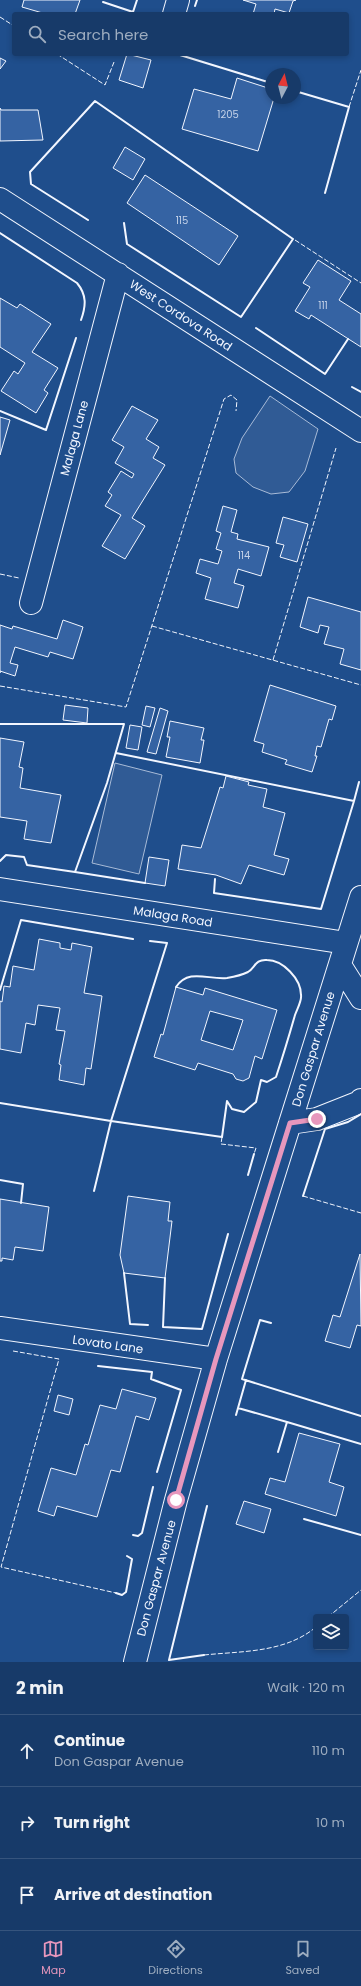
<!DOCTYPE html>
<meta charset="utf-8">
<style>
:root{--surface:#173a69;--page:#244571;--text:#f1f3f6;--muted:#9eadc0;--line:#36547d;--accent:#e797bd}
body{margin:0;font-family:Poppins,sans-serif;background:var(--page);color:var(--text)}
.controls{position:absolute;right:12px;bottom:12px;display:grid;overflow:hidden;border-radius:4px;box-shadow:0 2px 6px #0003}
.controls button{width:36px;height:36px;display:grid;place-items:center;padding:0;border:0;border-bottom:1px solid var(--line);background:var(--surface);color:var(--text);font:20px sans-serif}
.compass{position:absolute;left:265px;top:68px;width:36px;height:36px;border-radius:50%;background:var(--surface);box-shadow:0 2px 6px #0003;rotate:7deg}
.stop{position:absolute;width:12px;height:12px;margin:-9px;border:3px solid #e797bd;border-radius:50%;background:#fff}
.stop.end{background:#e797bd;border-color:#fff;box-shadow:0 1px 4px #0008}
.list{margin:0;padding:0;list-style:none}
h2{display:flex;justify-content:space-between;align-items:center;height:52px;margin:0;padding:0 16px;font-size:17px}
h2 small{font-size:13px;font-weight:400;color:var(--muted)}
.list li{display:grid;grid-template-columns:26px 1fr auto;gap:12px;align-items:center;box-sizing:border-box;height:72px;padding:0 16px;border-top:1px solid var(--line)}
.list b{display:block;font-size:15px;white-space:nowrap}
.list p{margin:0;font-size:13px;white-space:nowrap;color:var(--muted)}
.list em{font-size:13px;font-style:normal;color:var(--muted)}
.icon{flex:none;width:22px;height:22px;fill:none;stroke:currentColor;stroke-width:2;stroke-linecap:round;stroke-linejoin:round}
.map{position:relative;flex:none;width:361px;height:1662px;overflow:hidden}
.search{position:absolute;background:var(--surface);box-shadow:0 2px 6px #0003;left:12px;right:12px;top:12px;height:44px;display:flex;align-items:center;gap:10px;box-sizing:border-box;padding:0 14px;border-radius:4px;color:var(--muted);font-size:15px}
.sheet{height:268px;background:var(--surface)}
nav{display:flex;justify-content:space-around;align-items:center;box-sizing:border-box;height:56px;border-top:1px solid var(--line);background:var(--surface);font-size:11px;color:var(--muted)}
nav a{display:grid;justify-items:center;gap:2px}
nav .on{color:var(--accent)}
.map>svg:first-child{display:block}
.built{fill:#305b95;stroke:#a8bbd7}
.building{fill:#3563a3;stroke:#f2f6ff;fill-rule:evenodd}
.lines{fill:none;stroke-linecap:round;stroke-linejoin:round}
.minor-casing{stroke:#f2f6ff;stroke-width:24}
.minor{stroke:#1f4e8c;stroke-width:22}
.fence{stroke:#f2f6ff;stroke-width:1;stroke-dasharray:5 2;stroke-linecap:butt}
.wall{stroke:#f2f6ff;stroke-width:2}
.route{stroke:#e797bd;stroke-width:5}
.labels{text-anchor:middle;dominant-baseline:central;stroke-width:3;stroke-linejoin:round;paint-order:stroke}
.number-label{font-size:10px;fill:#c3d1e8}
.street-label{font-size:12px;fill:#f2f6ff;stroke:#1f4e8c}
</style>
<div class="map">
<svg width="361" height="1662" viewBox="0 0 361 1662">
<rect width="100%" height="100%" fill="#1f4e8c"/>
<!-- built -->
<path class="built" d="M270 396 318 429 305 471 289 492 271 494 253 487 236 473 234 459 242 438Z
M115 763 162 775 139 874 92 863Z"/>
<!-- building -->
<path class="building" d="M24 0H80L75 14H46L22 7Z
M243 0H296L293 1 289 13 275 9 274 14H253L256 4Z
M127 54 151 60 143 88 119 80Z
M0 58 6 61 0 69Z
M237 78 271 89V98H274L258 151 182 129 194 89 231 99Z
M0 108 1 110H38L43 140 0 141Z
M125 147 145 159 133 180 113 168Z
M145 175 238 236 219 265 127 203Z
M318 260 351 281 339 300 361 314V347L311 315 309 319 295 311 310 287 303 283Z
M0 298 17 308 20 304 51 324 32 352 58 368 44 390 48 393 36 413 1 391 14 371 18 374 25 363 0 347Z
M132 406 158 420 146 439 159 447 153 458 165 465 132 518 145 526 125 559 102 546 121 515 105 506 112 495 108 492 121 471 132 478 134 474 115 463 124 447 112 440Z
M0 417 10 420 0 455Z
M223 506 237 510 231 532 238 534 237 539 269 547 261 576 238 569 234 583 244 586 238 608 205 599 211 578 196 573 200 559 218 564 222 551 216 549 221 533 216 531Z
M283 517 308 524 297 562 280 557 284 545 276 543Z
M308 597 361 612V670L340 664 344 649 324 644 329 627 320 625 318 633 300 627Z
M63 620 83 627 73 659 50 652 48 657 15 647 10 663 18 665 15 676 0 671V673V625L12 629 13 626 57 639Z
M270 685 336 706 332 720 329 719 321 747 317 746 315 756H317L312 772 285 764 287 760 262 752 264 744 254 741Z
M65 705 88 708 87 723 63 720Z
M146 706 155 708 150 727 142 725Z
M160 708 168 711 156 754 147 752Z
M170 721 204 728 201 740H204L200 763 166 757 170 737H167Z
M130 725 142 727 138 750 126 748Z
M0 738 24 742 19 767 23 768 20 788 61 795 51 843 24 839 27 821 0 817Z
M226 776 249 782 248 785 267 789 263 807 285 813 274 855 289 859 284 875 249 865 241 884 216 875 178 869 182 845 201 848 220 787 223 788Z
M149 857 169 860 165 886 145 883Z
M39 939 60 943V948L71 950 72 943 92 947 84 993 102 996 91 1069 86 1068 84 1085 59 1080 61 1065 59 1064 65 1031 56 1030 60 1008 38 1005 35 1025 26 1023 21 1053 0 1049V1001L2 1002 4 986 10 987 13 966 34 970Z
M176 987 203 995 205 988 277 1010 262 1059 255 1056 249 1078 243 1081 236 1079 233 1074 198 1063 195 1070 154 1057 161 1034 163 1035ZM210 1011 243 1020 233 1050 201 1040Z
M128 1196 170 1202 168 1221H172L165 1278 124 1273 120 1255Z
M0 1199 49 1207 43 1251 15 1247 13 1260 2 1258V1261H0Z
M360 1254 361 1326 357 1325 350 1348 325 1341 333 1315 340 1317Z
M122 1389 156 1398 149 1420 136 1416 120 1472 111 1470 97 1517 57 1506 54 1516 38 1511 51 1468 76 1475 85 1444 88 1445 100 1405 116 1409Z
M58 1395 73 1399 69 1415 54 1411Z
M299 1433 340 1444 329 1482 344 1487 336 1516 265 1494 270 1478 285 1482Z
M244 1501 271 1509 264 1533 236 1524Z"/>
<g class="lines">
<defs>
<path id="minor" d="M174 14 178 0
M0 199 361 431
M31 603 118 274
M0 889 346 943
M340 965 361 998
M290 1123 317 1119 360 1102 361 1100
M0 1328 216 1359
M135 1662 176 1500 216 1359 361 897"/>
</defs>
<!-- minor casing -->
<use href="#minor" class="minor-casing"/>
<!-- minor -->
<use href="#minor" class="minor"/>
<!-- fence -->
<path class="fence" d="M0 17 14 26
M57 54 105 85 114 62
M349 107 361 70
M295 240 361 283
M0 574 19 578
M152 626 361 685
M273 660 336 448
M0 686 126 707 224 399 231 395 237 400 236 411
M222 1137 221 1144 256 1148 254 1154
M303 1196 361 1213
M13 1351 59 1359 1 1567 116 1593
M328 1617 361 1590
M204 1655C242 1651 285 1653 316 1627"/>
<!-- wall -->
<path class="wall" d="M103 2 133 12 137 0
M195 6 197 0
M181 54 180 55 271 83
M295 91 349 107 325 193
M88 220 31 184 30 172 95 101 293 239 241 317 127 244 124 223
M0 233 77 283C87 295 86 306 81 320
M256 328 325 374 348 339
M352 387 361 392
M0 411 46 430 76 338
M0 724H124L107 783 75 872 27 865 24 857 6 855 0 861
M116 753 354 801 321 909 214 893 215 879
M354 801 359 782
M75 872 145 883
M0 990 21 920 133 939
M0 1103 111 1121 167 943 150 941
M248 1175 254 1154
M0 1180 23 1184 21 1203
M94 1191 111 1121 222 1137 227 1101 232 1109 244 1112 256 1102 261 1080 267 1082 276 1077C283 1056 289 1036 295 1015 297 1009 302 1001 301 995 301 979 283 960 267 960 255 959 255 968 248 972 242 975 233 977 227 978 208 980 189 968 176 987
M303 1196 325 1129 348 1122 361 1114
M124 1273 130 1324 148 1325
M165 1278 163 1327 202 1329 228 1234
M271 1323 260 1320 242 1379 361 1416
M98 1366 152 1372 151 1379 181 1390 157 1472
M238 1408 287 1422
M236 1415 246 1380
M278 1452 287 1422 361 1444
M304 1519 361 1535
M133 1535 138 1536 142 1533 153 1487
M116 1593 122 1595 126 1592 132 1559 127 1556
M204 1655 169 1660 207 1506"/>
</g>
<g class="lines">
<!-- route -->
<path class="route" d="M176 1500 216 1359 290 1123 317 1119"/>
</g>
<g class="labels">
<!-- number labels -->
<g class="number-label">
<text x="228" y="114">1205</text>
<text x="182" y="220">115</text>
<text x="323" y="305">111</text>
<text x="244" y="555">114</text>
</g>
<!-- street labels -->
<g class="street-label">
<text transform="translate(181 315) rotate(33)">West Cordova Road</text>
<text transform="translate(74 438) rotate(-75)">Malaga Lane</text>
<text transform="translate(173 916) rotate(9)">Malaga Road</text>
<text transform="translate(313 1049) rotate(-73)">Don Gaspar Avenue</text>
<text transform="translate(108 1344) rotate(8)">Lovato Lane</text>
<text transform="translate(156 1578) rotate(-75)">Don Gaspar Avenue</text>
</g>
</g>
</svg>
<div class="controls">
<button><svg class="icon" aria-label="layers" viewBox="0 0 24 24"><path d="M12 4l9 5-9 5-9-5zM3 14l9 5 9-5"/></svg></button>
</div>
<svg class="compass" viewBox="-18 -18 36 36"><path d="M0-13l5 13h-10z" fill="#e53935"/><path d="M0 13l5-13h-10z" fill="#9eadc0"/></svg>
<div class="stop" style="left:176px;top:1500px"></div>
<div class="stop end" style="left:317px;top:1119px"></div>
<div class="search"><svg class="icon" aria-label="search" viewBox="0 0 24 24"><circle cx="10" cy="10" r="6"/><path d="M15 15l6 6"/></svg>Search here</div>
</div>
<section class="sheet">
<h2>2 min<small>Walk · 120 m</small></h2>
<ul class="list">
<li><svg class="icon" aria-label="ahead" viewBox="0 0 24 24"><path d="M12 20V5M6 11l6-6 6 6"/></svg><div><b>Continue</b><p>Don Gaspar Avenue</p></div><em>110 m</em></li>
<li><svg class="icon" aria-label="right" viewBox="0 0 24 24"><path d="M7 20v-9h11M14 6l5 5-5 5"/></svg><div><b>Turn right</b></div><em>10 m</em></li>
<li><svg class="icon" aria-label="arrive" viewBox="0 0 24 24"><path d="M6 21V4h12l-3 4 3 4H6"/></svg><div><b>Arrive at destination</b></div></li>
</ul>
</section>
<nav>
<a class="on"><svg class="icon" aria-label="map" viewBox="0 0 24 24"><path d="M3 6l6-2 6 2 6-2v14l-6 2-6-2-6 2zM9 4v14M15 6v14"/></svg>Map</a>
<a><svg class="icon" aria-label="directions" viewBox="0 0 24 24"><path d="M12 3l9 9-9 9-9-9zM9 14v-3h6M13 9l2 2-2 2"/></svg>Directions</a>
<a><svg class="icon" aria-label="saved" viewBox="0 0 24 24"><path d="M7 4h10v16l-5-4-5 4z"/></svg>Saved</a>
</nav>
